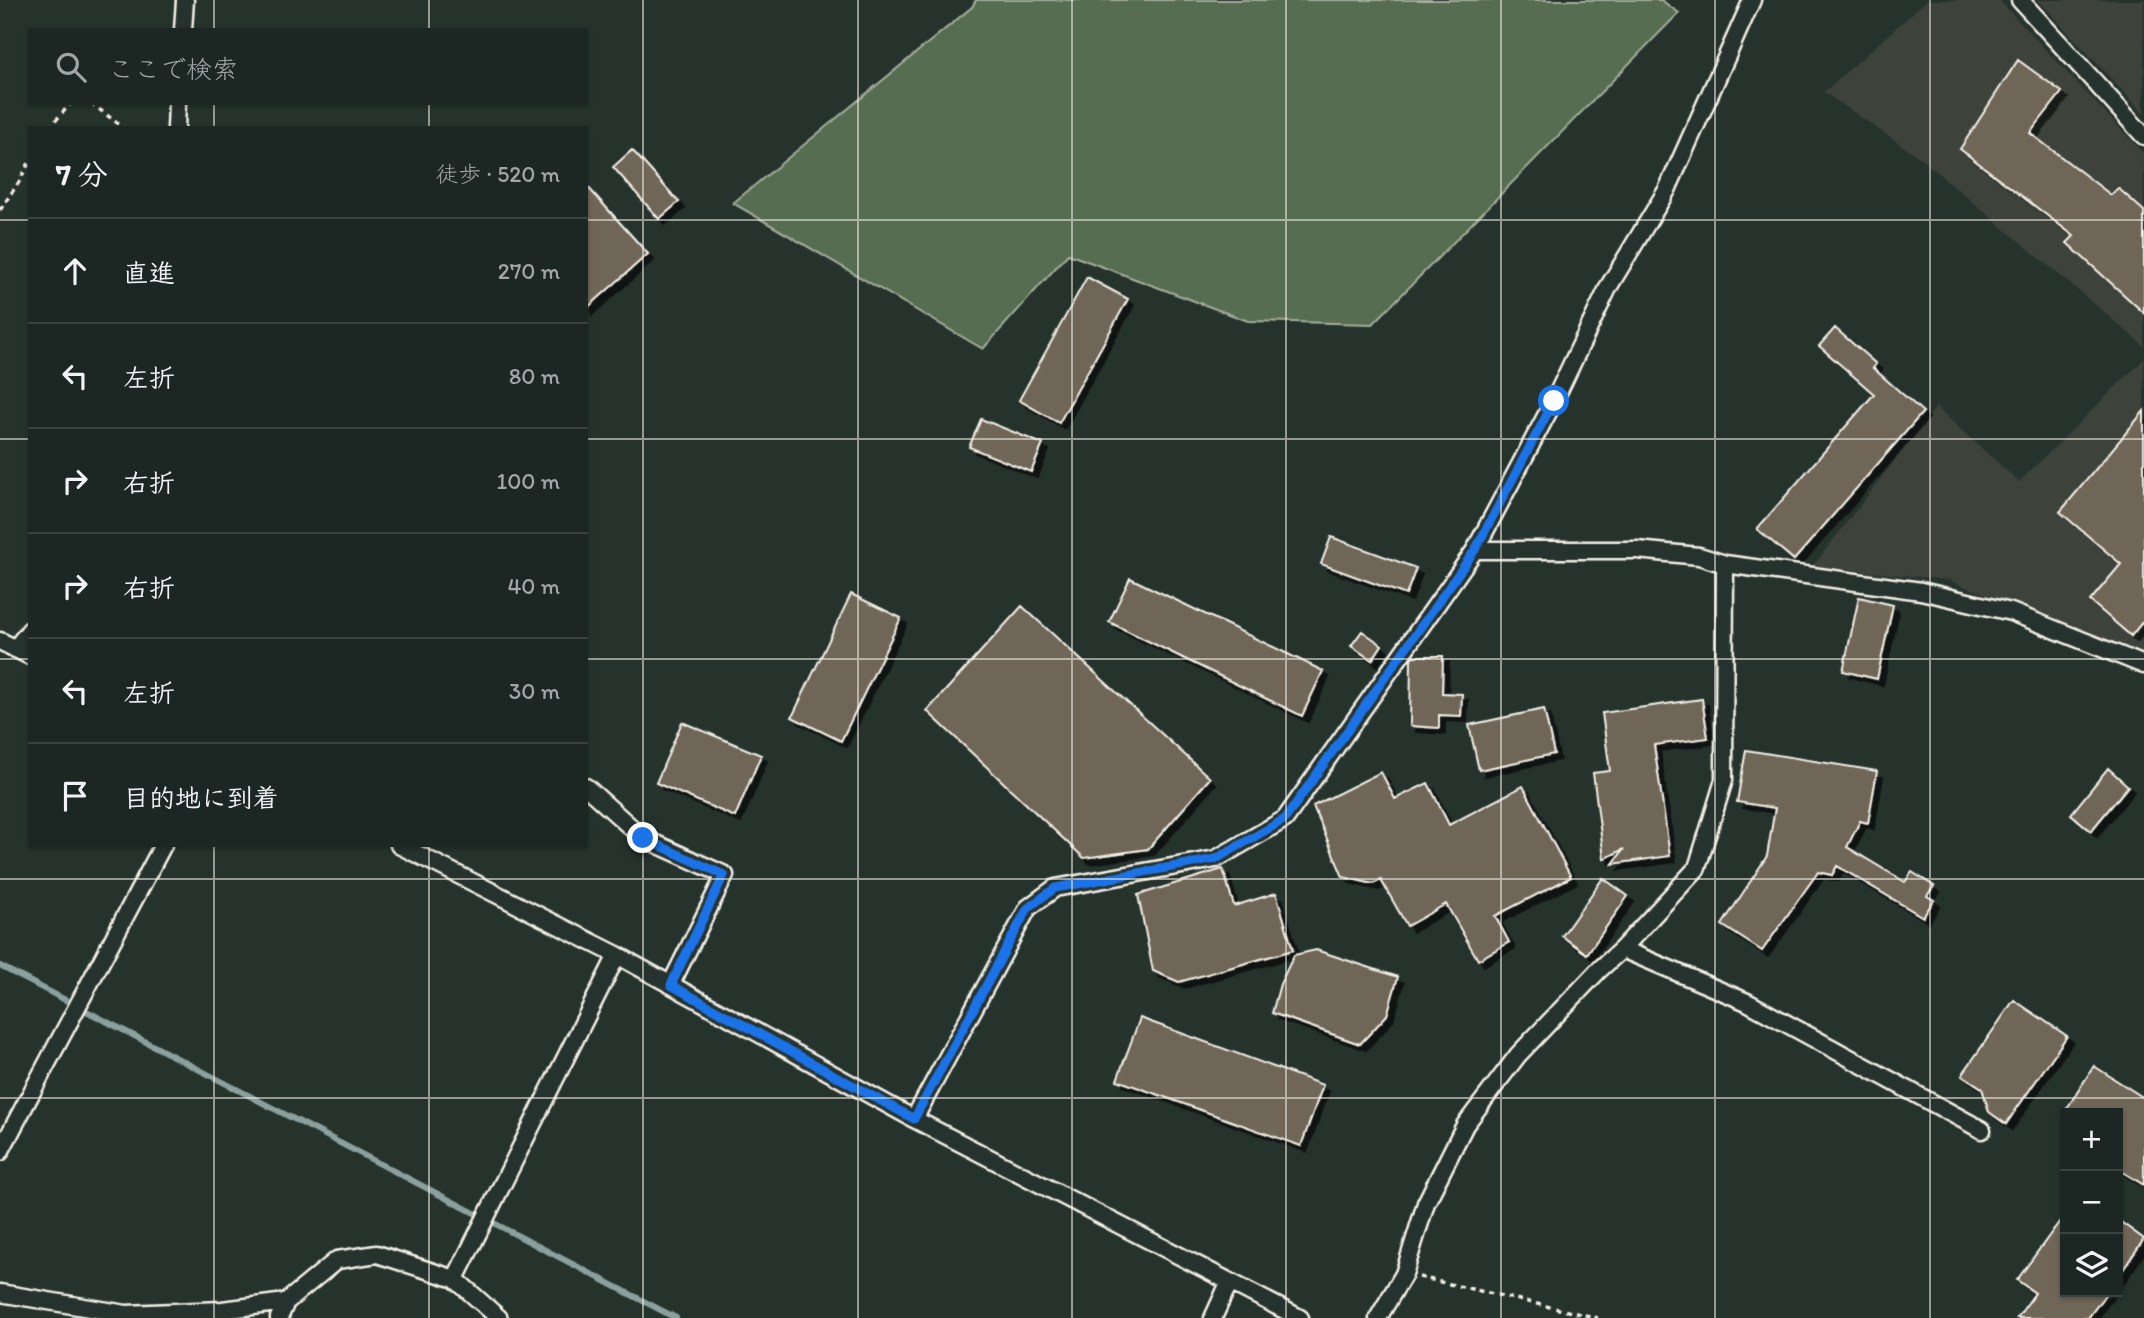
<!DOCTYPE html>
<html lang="ja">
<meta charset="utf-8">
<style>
:root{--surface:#1c2622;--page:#29322f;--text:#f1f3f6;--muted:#a0a5a5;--line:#3a4340}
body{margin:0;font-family:Itim,"Klee One",sans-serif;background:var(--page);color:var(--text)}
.controls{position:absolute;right:21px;bottom:21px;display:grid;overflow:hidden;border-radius:0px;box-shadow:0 2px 5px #0004}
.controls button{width:63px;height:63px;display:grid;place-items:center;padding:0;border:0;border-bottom:2px solid var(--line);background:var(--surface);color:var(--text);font:35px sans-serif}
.stop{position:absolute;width:21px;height:21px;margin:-16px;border:5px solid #1a73e8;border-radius:50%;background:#fff}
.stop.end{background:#1a73e8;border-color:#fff;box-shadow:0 2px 7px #0008}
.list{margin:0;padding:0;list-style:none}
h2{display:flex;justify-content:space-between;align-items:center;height:91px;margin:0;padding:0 28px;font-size:30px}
h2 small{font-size:23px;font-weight:400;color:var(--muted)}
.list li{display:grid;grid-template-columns:46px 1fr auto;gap:21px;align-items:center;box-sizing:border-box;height:105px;padding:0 28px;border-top:2px solid var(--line)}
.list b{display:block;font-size:26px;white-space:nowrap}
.list em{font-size:23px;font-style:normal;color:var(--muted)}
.icon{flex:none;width:38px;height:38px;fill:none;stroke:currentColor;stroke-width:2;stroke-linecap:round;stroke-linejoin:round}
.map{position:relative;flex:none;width:2144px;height:1318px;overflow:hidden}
.search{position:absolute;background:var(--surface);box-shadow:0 2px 5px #0004;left:28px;top:28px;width:560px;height:77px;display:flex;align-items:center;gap:18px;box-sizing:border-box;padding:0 24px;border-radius:0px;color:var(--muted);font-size:26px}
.panel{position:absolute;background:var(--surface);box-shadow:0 2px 5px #0004;left:28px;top:126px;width:560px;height:721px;border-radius:0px}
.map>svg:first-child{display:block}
.built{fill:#3c423a}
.green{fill:#576d51;stroke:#a6af9c;stroke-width:2}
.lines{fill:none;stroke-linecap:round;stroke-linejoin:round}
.stream{stroke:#8ca09e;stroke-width:6}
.building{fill:#706658;stroke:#f4f1e8;stroke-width:2;filter:url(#shadow)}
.minor-casing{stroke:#f4f1e8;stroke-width:21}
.path{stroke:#f4f1e8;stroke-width:3.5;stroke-dasharray:5 5;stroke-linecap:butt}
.minor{stroke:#26332d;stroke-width:16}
.route{stroke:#1a73e8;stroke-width:9}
.grid{fill:none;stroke:#f4f1e8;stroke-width:2;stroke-opacity:0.55}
</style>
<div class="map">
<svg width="2144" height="1318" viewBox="0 0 2144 1318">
<defs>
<filter id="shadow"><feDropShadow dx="6" dy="6" stdDeviation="0" flood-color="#0009"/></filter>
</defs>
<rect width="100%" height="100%" fill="#26332d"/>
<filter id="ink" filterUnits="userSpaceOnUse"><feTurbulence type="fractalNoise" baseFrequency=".0143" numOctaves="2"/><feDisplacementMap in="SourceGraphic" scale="14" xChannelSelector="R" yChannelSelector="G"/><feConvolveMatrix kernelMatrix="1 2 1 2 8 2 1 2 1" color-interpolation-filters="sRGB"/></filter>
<g filter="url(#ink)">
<!-- built -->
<path class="built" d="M1927 0H1999L2144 154V346L1919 157 1824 92Z
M2038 0H2144V114Z
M2144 359V654L1948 580 1813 566 1936 407 2019 482Z"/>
<!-- green -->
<path class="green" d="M976 0H1661L1679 13 1373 324 1248 321 1068 254 983 349 733 203 972 7Z"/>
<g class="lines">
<!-- stream -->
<path class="stream" d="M0 966 676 1318"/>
</g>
<!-- building -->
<path class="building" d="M2018 60 2062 92 2030 133 2111 195 2118 188 2144 211V313L2067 243 2074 236 1960 149Z
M632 150 679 202 659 219 613 167Z
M586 185 648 254 586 309Z
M1087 277 1128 299 1059 423 1019 400Z
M1835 328 1876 364 1873 368 1923 412 1794 560 1757 529 1874 394 1819 346Z
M2144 411V620L2131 636 2090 601 2121 564 2060 512Z
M981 419 1043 444 1031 472 969 447Z
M1331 537 1416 568 1406 595 1321 564Z
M1130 578 1323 671 1302 716 1109 622Z
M851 594 901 618 841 741 792 717Z
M1859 597 1893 605 1877 679 1843 671Z
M1022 606 1210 778 1148 849 1084 858 927 711Z
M1362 631 1382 645 1372 660 1351 646Z
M1413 656H1443L1442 693 1462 694 1461 716 1439 715V728L1410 726 1411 659Z
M1702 699 1708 738 1654 745 1670 856 1613 864 1624 849 1604 859 1593 773 1610 771 1602 713Z
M1544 709 1554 754 1479 770 1469 725Z
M682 722 761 755 735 817 656 783Z
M1746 750 1877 771 1868 823 1860 821 1847 847 1905 882 1912 872 1934 886 1927 896 1934 900 1923 917 1837 866 1832 875 1818 872 1762 951 1722 925 1767 856 1775 808 1737 802Z
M2108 768 2128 786 2091 831 2071 814Z
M1381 772 1395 799 1428 783 1449 825 1523 786 1571 877 1495 916 1509 942 1478 960 1446 904 1407 926 1381 880 1373 884 1343 877 1313 806Z
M1223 869 1234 906 1276 893 1293 950 1179 982 1153 971 1138 895Z
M1603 878 1628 896 1587 954 1562 936Z
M1316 950 1398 977 1387 1015 1360 1044 1272 1013 1280 984 1294 955Z
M2014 1000 2067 1036 2006 1124 1989 1112 1982 1088 1962 1075Z
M1140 1018 1323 1085 1301 1146 1117 1080Z
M2094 1066 2144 1098V1185L2118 1169V1113H2064Z
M2065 1214V1292H2107L2088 1318H2017L2035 1293 2017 1280Z
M2118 1220 2144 1239 2118 1277Z"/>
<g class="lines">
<defs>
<path id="minor" d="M2020 0 2144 136
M183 30 185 0
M176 128 177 103
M1475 550H1637L1699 556 1725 564 1921 591 2011 612 2144 665
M0 641 30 656
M15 649 30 630
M586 787 643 838 725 875 671 984
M399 845 617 955 914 1119 1300 1318
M1622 949 1747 1002 1982 1130
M914 1119 1028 908 1055 888 1216 859 1285 819 1475 550 1554 401 1609 286 1667 190 1752 0
M0 1152 163 845
M455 1279 617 955
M0 1293 126 1314 222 1310 286 1302
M279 1318 286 1302 337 1260 377 1254 455 1279 499 1318
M1213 1318 1229 1283
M1378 1318 1404 1274 1426 1203 1465 1125 1518 1055 1599 970 1622 949 1697 868 1724 780 1725 564"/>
</defs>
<!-- minor casing -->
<use href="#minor" class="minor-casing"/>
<!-- path -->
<path class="path" d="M91 103 124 128
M49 128 71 103
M0 210 19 182 30 161
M1419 1277 1598 1318"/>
<!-- minor -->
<use href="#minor" class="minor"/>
</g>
</g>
<g class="lines" filter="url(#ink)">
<!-- route -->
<path class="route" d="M643 838 724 875 671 985 914 1119 1028 908 1055 888 1216 859 1285 819 1475 550 1554 401"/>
</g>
<!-- grid -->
<path class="grid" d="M214 0V30M429 0V30M643 0V1318M858 0V1318M1072 0V1318M1286 0V1318M1501 0V1318M1715 0V1318M1930 0V1318M214 103V128M429 103V128M0 220H30M586 220H2144M0 439H30M586 439H2144M0 659H30M586 659H2144M214 845V1318M429 845V1318M0 879H2144M0 1098H2144"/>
</svg>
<div class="controls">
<button>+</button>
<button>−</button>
<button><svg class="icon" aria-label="layers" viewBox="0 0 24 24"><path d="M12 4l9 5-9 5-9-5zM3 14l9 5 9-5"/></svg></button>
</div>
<div class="stop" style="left:1554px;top:401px"></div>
<div class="stop end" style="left:643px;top:838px"></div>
<div class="search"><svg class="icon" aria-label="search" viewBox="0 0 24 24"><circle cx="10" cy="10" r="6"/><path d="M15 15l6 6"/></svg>ここで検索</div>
<section class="panel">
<h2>7 分<small>徒歩 · 520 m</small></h2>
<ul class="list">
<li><svg class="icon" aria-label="ahead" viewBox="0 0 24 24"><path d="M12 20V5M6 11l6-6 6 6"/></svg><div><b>直進</b></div><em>270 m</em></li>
<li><svg class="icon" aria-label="left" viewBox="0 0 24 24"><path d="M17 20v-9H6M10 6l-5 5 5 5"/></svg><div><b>左折</b></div><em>80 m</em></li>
<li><svg class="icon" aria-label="right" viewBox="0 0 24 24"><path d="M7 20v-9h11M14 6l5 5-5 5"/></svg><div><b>右折</b></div><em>100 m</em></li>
<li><svg class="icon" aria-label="right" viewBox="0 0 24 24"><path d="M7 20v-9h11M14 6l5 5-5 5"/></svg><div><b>右折</b></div><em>40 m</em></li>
<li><svg class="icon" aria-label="left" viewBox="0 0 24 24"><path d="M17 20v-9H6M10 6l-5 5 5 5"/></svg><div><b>左折</b></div><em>30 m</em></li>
<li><svg class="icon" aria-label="arrive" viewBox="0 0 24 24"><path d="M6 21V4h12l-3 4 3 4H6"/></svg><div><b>目的地に到着</b></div></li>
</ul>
</section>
</div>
